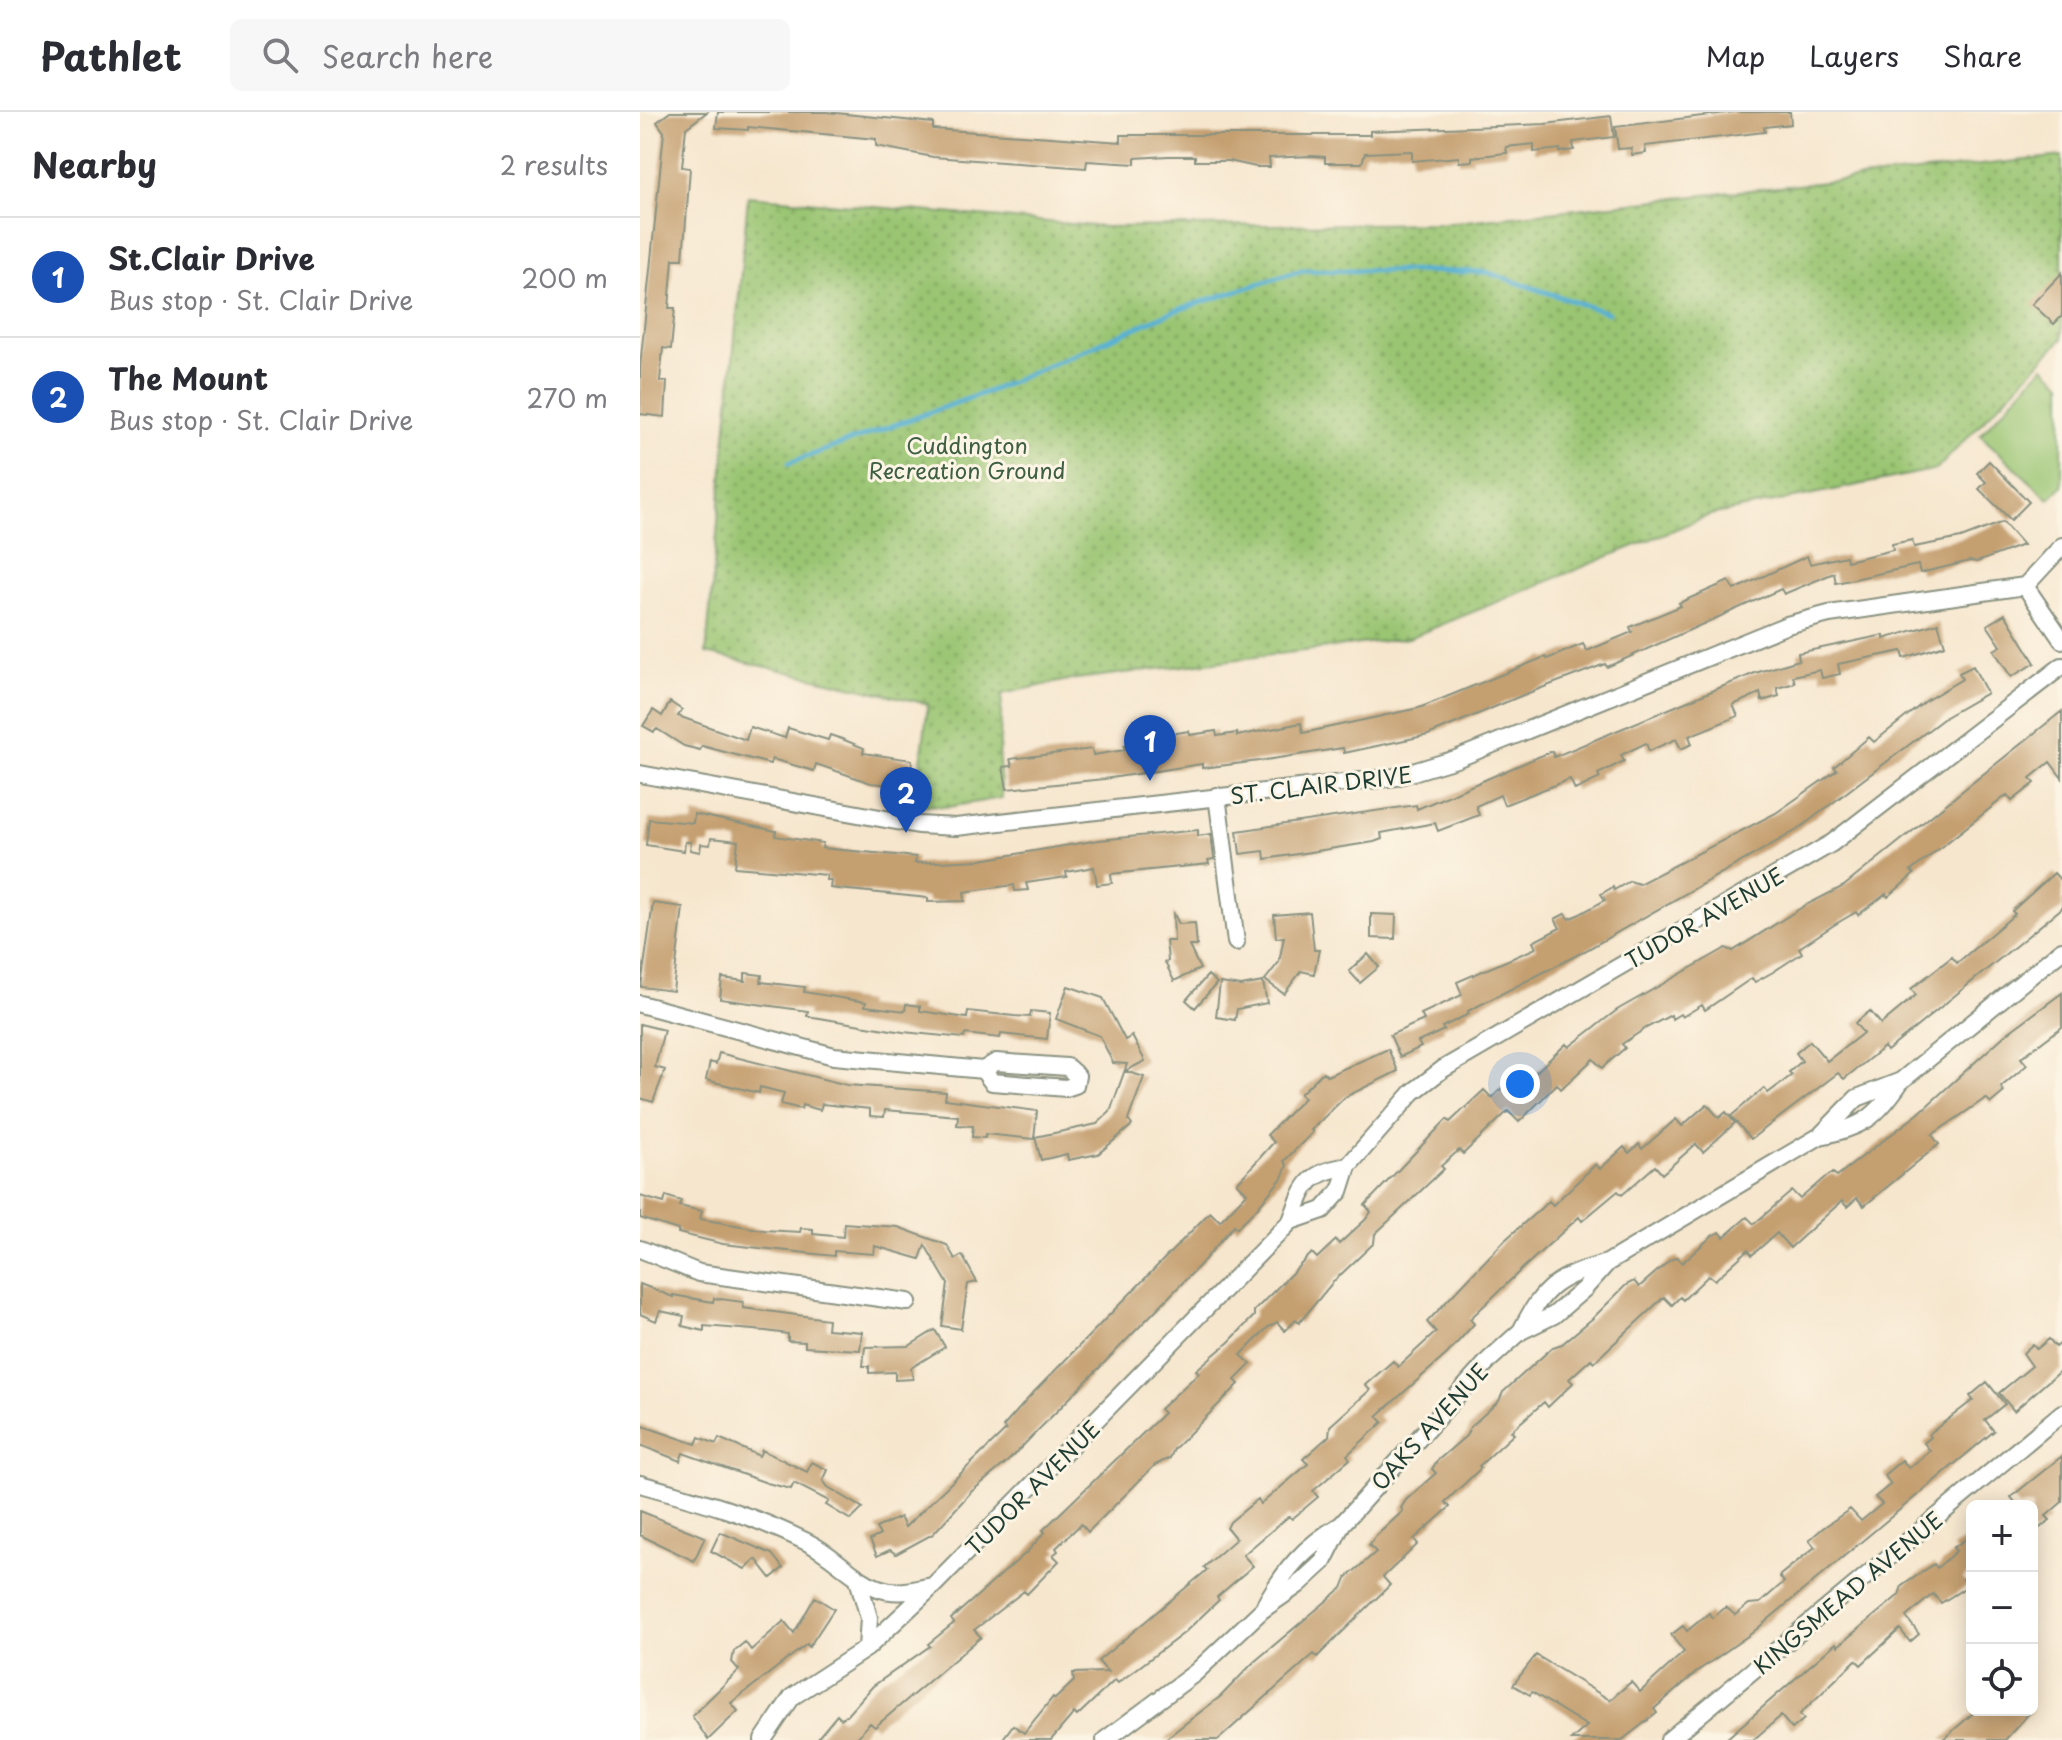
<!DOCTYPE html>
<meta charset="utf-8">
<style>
:root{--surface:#fff;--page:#f7f7f7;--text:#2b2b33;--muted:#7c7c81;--line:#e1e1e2;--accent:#d93025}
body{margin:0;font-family:"Playpen Sans",sans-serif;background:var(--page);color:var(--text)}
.controls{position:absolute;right:24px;bottom:24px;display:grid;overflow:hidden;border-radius:12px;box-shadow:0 4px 20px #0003}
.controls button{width:72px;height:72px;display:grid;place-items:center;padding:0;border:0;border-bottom:2px solid var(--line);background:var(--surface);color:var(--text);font:40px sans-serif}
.you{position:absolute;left:880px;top:972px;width:28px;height:28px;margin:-20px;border:6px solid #fff;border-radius:50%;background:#1a73e8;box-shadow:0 0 0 12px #1a73e833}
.badge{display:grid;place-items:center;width:52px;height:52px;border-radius:50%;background:var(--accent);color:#fff;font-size:26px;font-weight:700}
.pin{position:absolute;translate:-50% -66px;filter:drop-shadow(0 2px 4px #0008)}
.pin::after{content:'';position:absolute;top:42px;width:28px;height:24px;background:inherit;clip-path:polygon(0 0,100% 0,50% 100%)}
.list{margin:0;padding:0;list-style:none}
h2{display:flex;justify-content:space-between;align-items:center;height:104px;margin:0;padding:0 32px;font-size:34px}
h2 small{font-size:26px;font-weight:400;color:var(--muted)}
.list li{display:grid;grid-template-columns:52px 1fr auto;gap:24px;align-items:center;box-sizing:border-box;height:120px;padding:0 32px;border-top:2px solid var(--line)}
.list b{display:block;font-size:30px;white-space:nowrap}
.list p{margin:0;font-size:26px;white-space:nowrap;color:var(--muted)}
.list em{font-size:26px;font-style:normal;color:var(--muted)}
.icon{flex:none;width:44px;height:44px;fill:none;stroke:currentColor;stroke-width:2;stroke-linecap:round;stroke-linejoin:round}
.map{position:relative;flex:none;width:1422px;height:1628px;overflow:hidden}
header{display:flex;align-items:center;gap:48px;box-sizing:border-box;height:112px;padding:0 40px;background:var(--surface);border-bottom:2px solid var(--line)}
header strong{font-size:38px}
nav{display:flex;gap:44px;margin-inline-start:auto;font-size:28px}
.search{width:560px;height:72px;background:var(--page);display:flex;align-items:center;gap:20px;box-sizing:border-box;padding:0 28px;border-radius:12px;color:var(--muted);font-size:30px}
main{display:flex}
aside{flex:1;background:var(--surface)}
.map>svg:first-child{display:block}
.grass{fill:#9ac572;stroke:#5c8153;stroke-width:2}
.park{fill:url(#park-dots);stroke:#5c8153;stroke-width:2}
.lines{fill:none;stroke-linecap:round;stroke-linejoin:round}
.stream{stroke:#57b1d5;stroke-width:5}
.building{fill:#c49f70}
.street-casing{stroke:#8a9281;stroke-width:20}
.street{stroke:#fff;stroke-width:16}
.labels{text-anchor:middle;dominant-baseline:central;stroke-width:6;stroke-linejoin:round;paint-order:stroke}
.park-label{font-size:22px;fill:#3e5f44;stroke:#fcf5e5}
.street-label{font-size:22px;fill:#1f3d34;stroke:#fcf5e5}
</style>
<header>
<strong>Pathlet</strong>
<div class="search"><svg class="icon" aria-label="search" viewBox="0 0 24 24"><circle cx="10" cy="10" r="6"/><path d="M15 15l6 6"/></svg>Search here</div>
<nav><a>Map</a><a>Layers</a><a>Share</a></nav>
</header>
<main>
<aside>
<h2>Nearby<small>2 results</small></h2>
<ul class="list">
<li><span class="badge" style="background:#1a4fb4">1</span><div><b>St.Clair Drive</b><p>Bus stop · St. Clair Drive</p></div><em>200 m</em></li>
<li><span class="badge" style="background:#1a4fb4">2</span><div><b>The Mount</b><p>Bus stop · St. Clair Drive</p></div><em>270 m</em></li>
</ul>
</aside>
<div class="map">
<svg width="1422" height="1628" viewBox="0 0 1422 1628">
<defs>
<pattern id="park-dots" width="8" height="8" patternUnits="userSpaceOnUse" patternTransform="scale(2)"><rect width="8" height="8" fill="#9ac572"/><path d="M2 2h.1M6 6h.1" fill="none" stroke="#7da15e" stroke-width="1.8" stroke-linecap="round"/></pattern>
</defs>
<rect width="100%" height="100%" fill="#fcf5e5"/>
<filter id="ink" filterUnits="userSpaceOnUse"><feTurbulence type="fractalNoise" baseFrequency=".0125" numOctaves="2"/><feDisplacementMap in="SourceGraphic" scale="16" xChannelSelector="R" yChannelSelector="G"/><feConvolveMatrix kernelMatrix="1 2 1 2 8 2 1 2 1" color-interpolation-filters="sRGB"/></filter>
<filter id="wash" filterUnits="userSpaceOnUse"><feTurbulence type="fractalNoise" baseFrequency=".006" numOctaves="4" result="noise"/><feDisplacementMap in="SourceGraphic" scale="32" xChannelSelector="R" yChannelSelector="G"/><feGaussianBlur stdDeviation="1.8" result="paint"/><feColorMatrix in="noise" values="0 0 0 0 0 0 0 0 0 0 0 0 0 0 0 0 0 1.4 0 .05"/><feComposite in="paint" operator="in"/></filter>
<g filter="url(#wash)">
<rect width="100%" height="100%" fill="#f6e6ce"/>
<!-- grass -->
<path class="grass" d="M1404 254 1422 271V374L1409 387 1340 323Z"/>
<!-- park -->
<path class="park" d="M1422 44V227L1297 357 1070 403 769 526 428 568 362 582 359 650 362 686 308 695 276 692 288 592 66 541 108 84 465 115 808 111Z"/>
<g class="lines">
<!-- stream -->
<path class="stream" d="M149 351 352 278 534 199 662 158 846 160 968 201"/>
</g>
<g id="blocks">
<!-- building -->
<path class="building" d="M30 0H67L46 16 42 55 50 56 43 147H33L29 196H35L31 237 23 236 20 269H27L25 305 0 302V255L24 20 17 10Z
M78 0H186L293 11V17L481 30V23H730V19L905 12 971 4 974 25 933 30 934 38 920 40V37L894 40V32L866 35 867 41 832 45V49L819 50V45L772 49V39L725 41 722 51H685V45L671 44 629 46 630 55H616L589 49H555V44H528L495 46V52L447 49 446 56 293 45 236 34V27L108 15V18L76 16Z
M1094 0H1150L1151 12 1124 15 1125 20 1005 34 1006 41 992 43 991 36 978 37 975 15Z
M1422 161V204L1414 212 1392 192Z
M1349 349 1389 390 1371 408 1339 377 1346 370 1337 361Z
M1363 410 1383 433 1337 450 1330 449 1280 461 1278 453 1196 471 1194 461 1144 482 1141 477 967 555 965 552 883 583 788 623 704 641 703 636 619 649 562 656V652L464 667 367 677 363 655 372 654 370 647 452 637 453 643 485 638 484 634 532 626 531 622 549 619 550 623 576 619 577 624 597 621V624L661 611 663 621 779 596 905 545 907 547 943 532 947 539 954 536 992 520 990 515 1041 494 1039 491 1089 469 1094 478 1167 444 1170 452 1206 444 1207 449 1253 438 1252 432 1272 428 1274 435 1321 426Z
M1365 502 1395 551 1371 565 1354 538 1361 534 1347 513Z
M1298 511 1305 533 1264 546 1262 539 1198 552 1200 562 1182 566 1180 558 1153 564 1155 571 1137 576 1139 584 1122 589 1120 581 1093 593 1098 604 1049 624 1052 632 1041 637 1036 627 1009 639 1006 631 981 643 984 649 958 662 960 666 935 678 930 667 864 693 860 683 836 694 839 703 798 719 795 711 741 721 742 727 734 730 625 747 624 739 600 742 597 719 776 693 777 697 912 639 914 645 1115 561 1159 548 1158 541 1244 523V527Z
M1333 554 1347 581 1307 604 1157 718 941 841 828 899 829 902 802 915 804 918 778 930 781 935 760 945 750 923 784 908 781 902 822 883 817 870 896 836 893 830 920 816 915 807 926 801 929 807 940 802 965 788 961 782 973 775 974 778 990 769 999 772 1136 701 1197 658 1194 655 1229 625 1234 630 1287 588 1322 567 1319 561Z
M30 590 42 598 38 604 106 628 110 615 145 626 148 616 188 628 190 623 202 627 224 636 223 641 272 648 270 675 231 671 176 652 174 659 132 647 130 652 62 634 60 638 44 634 17 617 14 620 3 614 13 598 22 604Z
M1422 599V666L1410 650 1390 666 1395 671 1372 689 1367 683 1271 759 1274 762 1248 785 1246 782 1218 803 1216 800 1194 813 1159 836 1162 841 1133 860 1115 870 1112 866 1065 898 1062 893 1042 905 1040 902 1032 907 1031 903 1006 916 982 932 985 936 962 956 953 947 921 977 917 972 879 1010 868 999 823 1042 819 1038 801 1054 804 1057 735 1122 734 1131 693 1170 659 1211 656 1208 645 1219 637 1210 627 1216 601 1243 611 1252 595 1268 599 1272 534 1337 530 1346 515 1353 448 1420 441 1412 416 1436 418 1439 413 1443 419 1449 387 1482 384 1479 334 1518 341 1525 235 1615 230 1611 215 1628H176L197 1603 201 1607 207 1603 233 1574 290 1534 288 1532 314 1511 311 1507 387 1440 405 1420 403 1418 524 1301 520 1297 559 1261 556 1258 589 1230 614 1204V1199L672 1141 677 1146 696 1128 699 1132 725 1108 731 1100 725 1093 807 1007 810 1010 844 978 852 986 883 954 893 963 926 932 929 935 977 898 1086 836 1093 839 1164 794 1204 774Z
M54 702 136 719 135 724 183 731 182 736 276 745 275 751 341 748 459 728 558 718V724L571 722 574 747 568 748 569 752 471 762 472 771 457 773 454 755 426 760 427 765 386 771 388 778 375 779 374 773 351 776 324 780 325 789 288 790V786L190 776 191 768H186L187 763 95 755 98 729 71 726 70 733 61 732 60 740 50 738 51 730H45L44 739 6 733 9 707 53 711Z
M1414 761 1422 770V796L1247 939 1244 935 1204 967 1198 961 1111 1027 1091 1004 1124 976 1128 981 1152 963 1149 960 1162 949 1156 941 1170 929 1187 949 1223 921 1215 911 1230 899 1241 912 1276 883 1271 877 1312 845 1317 851 1375 802 1372 799Z
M13 791 43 795 33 879 1 875Z
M533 800 539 812 555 811 557 834H549L560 857 534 869 525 850 528 849 526 829H534Z
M670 800 674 838H679L674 862 661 859 644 882 625 868 639 850 644 825 636 826 634 803Z
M731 802 756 803 755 827 731 826Z
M728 842 739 855 720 871 709 859Z
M105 861 122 863 121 870 165 875 164 880 226 890 225 894 265 899 266 892 280 894V899L327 906 328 899 374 904 390 905 391 899 410 901 407 927 361 922 360 926 325 922 324 926 263 920 167 904 168 899 80 887 82 866 105 869Z
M568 863 577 871 555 896 546 888Z
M623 870 627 891 597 897 595 908 576 905 580 871 601 874Z
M428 874 463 886 485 928 492 924 505 949 485 959 504 965 488 1008 492 1013 458 1042 428 1048 427 1042 401 1048 395 1025 457 1012 470 1000 487 952 473 951 460 924 416 907Z
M1422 881V915L1381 946 1387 953 1361 975 1364 980 1351 991 1346 986 1292 1023 1299 1032 1224 1094 1217 1086 1207 1095 1202 1089 1150 1136 1137 1121 1112 1143 1108 1138 1075 1168 1069 1163 1043 1188 1040 1185 1032 1193 1024 1185 954 1250 951 1247 929 1267 933 1271 908 1295 904 1290 871 1319 874 1322 839 1354 841 1356 805 1390 810 1395 774 1427 778 1432 743 1465 750 1473 677 1545 674 1542 666 1549 578 1628H524L581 1584 614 1550 702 1476 706 1466 736 1440 729 1433 735 1425 763 1399 761 1396 766 1388 796 1361 792 1357 797 1349 826 1324 830 1315 859 1289 863 1280 913 1235 922 1232 953 1206 986 1173 994 1169 999 1175 1030 1148 1037 1145 1042 1151 1073 1123 1080 1120 1084 1125 1107 1105 1114 1112 1152 1079 1160 1087 1184 1066 1193 1061 1197 1064 1278 1002 1365 923Z
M0 912 24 918 15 955 25 958 13 990 0 986Z
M748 937 758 959 705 985 671 1018 673 1020 644 1049 647 1053 642 1066 616 1097 597 1116 594 1113 560 1153 368 1349 331 1380 293 1422 256 1442 250 1438 237 1444 230 1428 240 1423 236 1416 260 1405 265 1415 366 1318 363 1315 394 1280 570 1100 580 1109 607 1081 597 1071 634 1030 627 1023 664 986 660 982 683 960 687 964Z
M79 941 207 973 306 980 305 987 397 999 394 1027 345 1022V1026L332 1025 333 1014 317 1013 318 1004 245 998 244 1005 230 1004V997L182 992 180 998 162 993 161 997 141 992 144 981 120 975 119 981 66 968 70 950 76 952Z
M1067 992 1079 1006 1086 1000 1095 1011 1063 1040 1056 1032 1022 1062 1015 1054 982 1083 978 1079 942 1109 939 1105 882 1157 830 1207 834 1212 807 1242 737 1304 743 1310 707 1343 710 1347 673 1379 678 1385 652 1407 649 1404 603 1443 613 1454 577 1485 579 1488 544 1521 478 1571 475 1568 437 1604 434 1601 411 1628H362L373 1613 384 1621 413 1585 415 1587 434 1569 433 1561 468 1560 458 1549 567 1458 564 1455 596 1427 587 1416 590 1410 618 1387 621 1392 668 1352 663 1347 689 1324 690 1314 730 1278 725 1273 753 1249 758 1255 796 1220 787 1210 865 1128 909 1089 913 1093 956 1052 960 1057 984 1035 989 1041 999 1032 1002 1037 1036 1007 1042 1014Z
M0 1084 24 1091 26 1084 41 1089 39 1094 62 1099 60 1107 124 1118 160 1120 161 1116 173 1117V1122L203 1125 204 1111 258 1115 307 1133 315 1147 322 1143 337 1170 328 1172 321 1217 302 1214 308 1172 285 1133 280 1147 235 1134 234 1142 194 1139V1144L83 1132 38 1121V1118L0 1106Z
M0 1172 33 1185V1183L73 1190 74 1186 103 1190V1196L188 1207 187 1217 222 1220 220 1238 165 1235V1230L148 1229V1222L126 1219 64 1214V1219L42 1214 44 1204 20 1199 16 1209 0 1202Z
M295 1218 305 1235 271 1256 273 1267 255 1268V1260L229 1261V1254H223L225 1235 269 1234Z
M1409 1227 1416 1235 1422 1230V1257L1374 1299 1359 1281 1392 1254 1383 1241 1393 1232 1397 1237Z
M1347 1270 1365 1292 1345 1308 1354 1319 1112 1521 1059 1558 1014 1597 1017 1601 982 1628H931L947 1614 892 1580 890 1583 873 1573 896 1543 970 1588 991 1570 1000 1580 1044 1540 1031 1523 1043 1514 1047 1519 1069 1501 1072 1506 1086 1495 1095 1503 1109 1492 1120 1491 1144 1470 1139 1464 1175 1435 1169 1428 1183 1416 1210 1397 1221 1409 1242 1392 1235 1385 1251 1372 1244 1363 1262 1348 1269 1356 1290 1339 1284 1331 1291 1325 1289 1322 1333 1288 1330 1284Z
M0 1313 56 1332 59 1325 76 1332 79 1326 119 1344 122 1338 167 1360 172 1350 188 1358 183 1369 188 1375 223 1396 211 1408 186 1393 189 1389 154 1371 151 1377 127 1371 43 1341 40 1349 0 1333Z
M1422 1344V1390L1406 1404 1410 1408 1392 1422V1394H1378L1371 1385Z
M0 1399 65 1425 54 1449 0 1423Z
M80 1420 132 1442 143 1456 131 1466 116 1447 105 1457 71 1439Z
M1332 1423V1459L1323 1467 1328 1474 1301 1491 1293 1482 1266 1505 1279 1522 1270 1530 1260 1517 1221 1553 1216 1548 1160 1602 1164 1607 1152 1617 1141 1604 1113 1628H1085L1196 1531 1198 1534 1259 1483 1262 1474 1294 1452 1297 1456 1316 1439 1313 1436Z
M175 1485 194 1497 169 1535 167 1532 91 1591 98 1599 68 1628 52 1604 99 1558 92 1550 94 1539 105 1530 111 1538 144 1509 154 1521Z
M1337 1598H1392L1365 1628H1302Z"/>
</g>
</g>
<g filter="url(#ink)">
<use href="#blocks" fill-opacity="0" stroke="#8a9281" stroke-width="2"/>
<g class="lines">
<defs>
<path id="street" d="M1385 474 1422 528
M1385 474 1422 434
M0 662 278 713 316 715 756 665 816 647 1147 513 1189 502 1385 474
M577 684 596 830
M0 892 194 944 343 958 356 950 427 955 437 964 435 973 426 976 352 970 343 958
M1180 1024C1223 1015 1236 1006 1261 969L1422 838
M651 1109 683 1098 700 1079 708 1054 773 980 803 957 1192 731 1422 554
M0 1137 59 1161 268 1190
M881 1219C904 1173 918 1165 967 1151L1180 1024 1217 986 1261 969
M0 1372C58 1388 113 1403 167 1430 194 1443 211 1466 238 1476 257 1483 274 1478 292 1474
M218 1467 229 1506 227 1536
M625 1493C645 1457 665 1434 701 1413
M123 1628 152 1585 227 1536 294 1473 651 1109C665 1072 667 1061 708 1054
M465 1628 555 1561 622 1498 658 1473 683 1450 702 1412 849 1248 881 1219 914 1203 944 1177 967 1151
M1029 1628 1422 1301"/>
</defs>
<!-- street casing -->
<use href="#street" class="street-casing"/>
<!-- street -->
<use href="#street" class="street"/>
</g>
</g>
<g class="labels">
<!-- park labels -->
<g class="park-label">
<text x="327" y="332">Cuddington<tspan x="327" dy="25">Recreation Ground</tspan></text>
</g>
<!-- street labels -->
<g class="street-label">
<text transform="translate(681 672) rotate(-7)">ST. CLAIR DRIVE</text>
<text transform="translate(1064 805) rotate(-30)">TUDOR AVENUE</text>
<text transform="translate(789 1314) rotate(-48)">OAKS AVENUE</text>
<text transform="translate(392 1375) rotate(-45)">TUDOR AVENUE</text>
<text transform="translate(1207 1480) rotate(-40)">KINGSMEAD AVENUE</text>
</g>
</g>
</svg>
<div class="controls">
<button>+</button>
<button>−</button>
<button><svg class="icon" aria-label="locate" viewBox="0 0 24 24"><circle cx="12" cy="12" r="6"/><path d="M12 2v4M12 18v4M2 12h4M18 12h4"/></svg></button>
</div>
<div class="you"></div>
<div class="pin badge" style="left:510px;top:669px;background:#1a4fb4">1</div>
<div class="pin badge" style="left:266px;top:721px;background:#1a4fb4">2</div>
</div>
</main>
